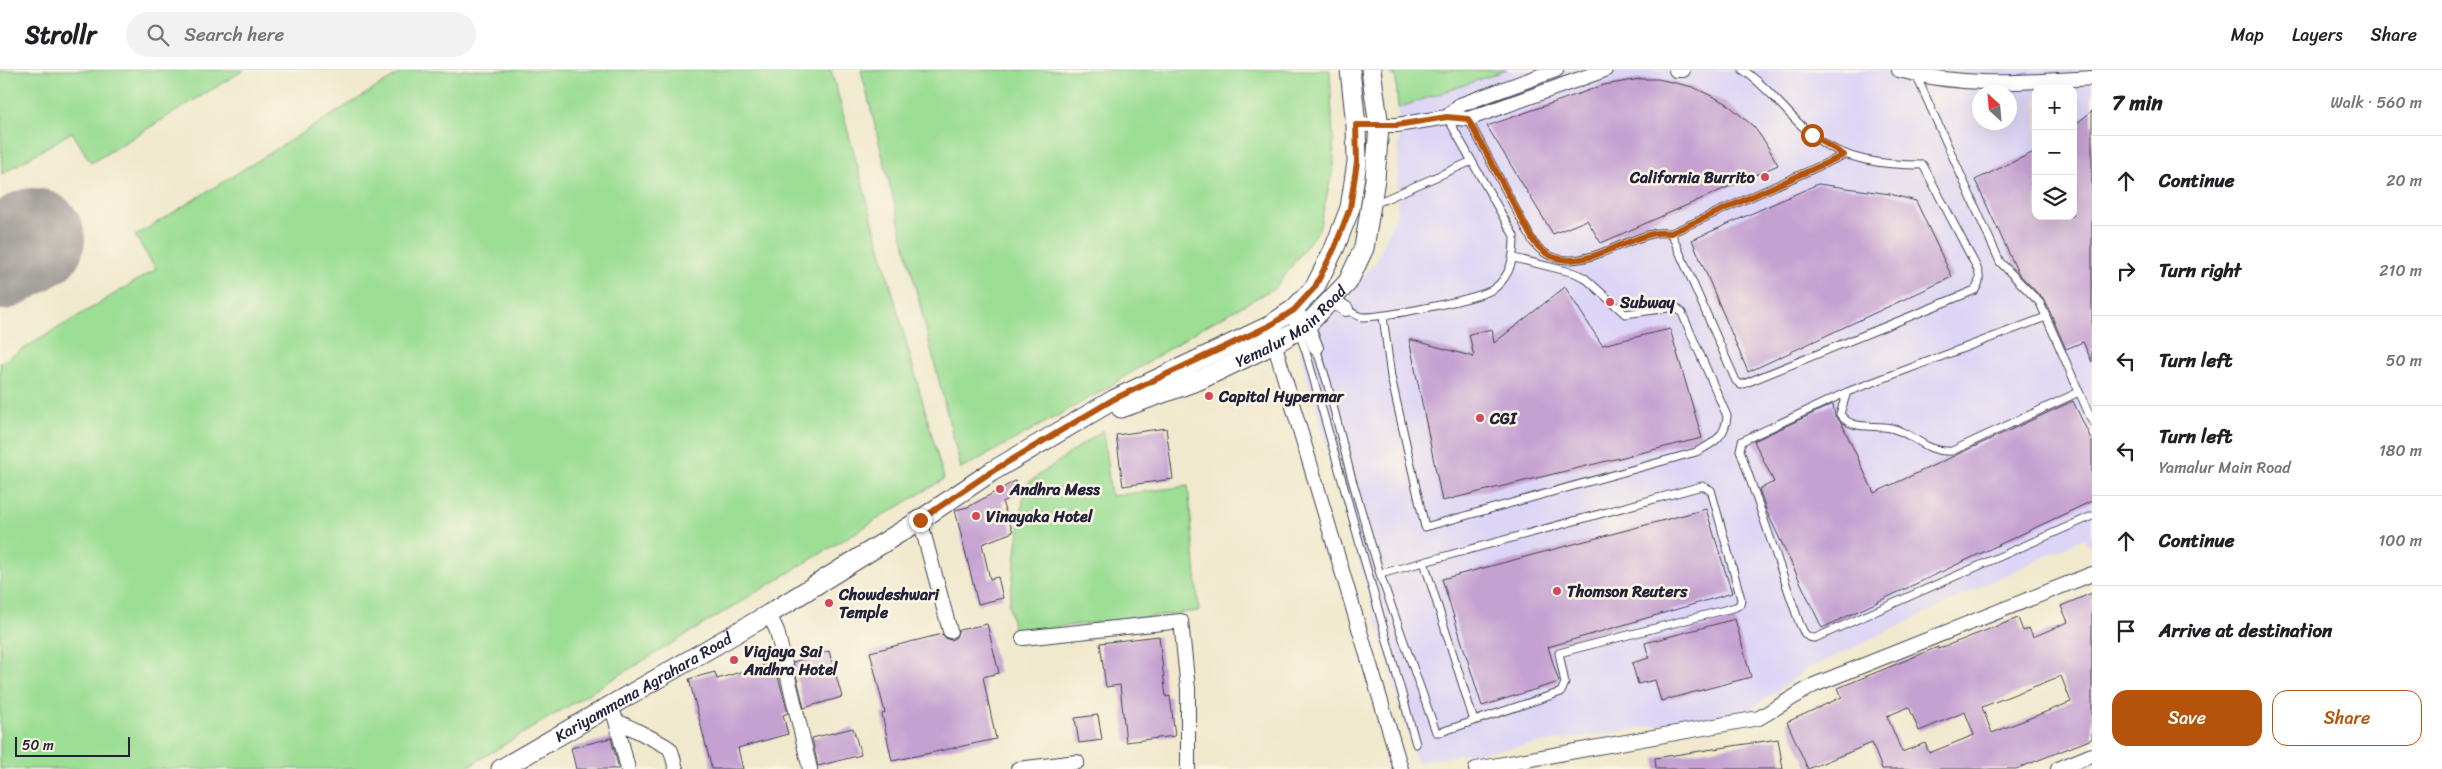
<!DOCTYPE html>
<meta charset="utf-8">
<style>
:root{--surface:#fff;--page:#f2f2f2;--text:#202124;--muted:#757577;--line:#e0e0e0;--accent:#b45309}
body{margin:0;font-family:Sriracha,sans-serif;background:var(--page);color:var(--text)}
.controls{position:absolute;right:15px;top:15px;display:grid;overflow:hidden;border-radius:10px;box-shadow:0 5px 20px #0002}
.controls button{width:45px;height:45px;display:grid;place-items:center;padding:0;border:0;border-bottom:1px solid var(--line);background:var(--surface);color:var(--text);font:25px sans-serif}
.compass{position:absolute;left:1972px;top:15px;width:45px;height:45px;border-radius:50%;background:var(--surface);box-shadow:0 5px 20px #0002;rotate:334deg}
.scale{position:absolute;left:15px;bottom:12px;width:115px;box-sizing:border-box;padding-left:5px;border:2px solid #22223b;border-top:0;font-size:14px;line-height:18px;white-space:nowrap;color:#22223b;-webkit-text-stroke:4px #fcf5e5;paint-order:stroke}
.stop{position:absolute;width:15px;height:15px;margin:-11px;border:4px solid #b45309;border-radius:50%;background:#fff}
.stop.end{background:#b45309;border-color:#fff;box-shadow:0 1px 5px #0008}
.list{margin:0;padding:0;list-style:none}
h2{display:flex;justify-content:space-between;align-items:center;height:65px;margin:0;padding:0 20px;font-size:21px}
h2 small{font-size:16px;font-weight:400;color:var(--muted)}
.list li{display:grid;grid-template-columns:32px 1fr auto;gap:15px;align-items:center;box-sizing:border-box;height:90px;padding:0 20px;border-top:1px solid var(--line)}
.list b{display:block;font-size:19px;white-space:nowrap}
.list p{margin:0;font-size:16px;white-space:nowrap;color:var(--muted)}
.list em{font-size:16px;font-style:normal;color:var(--muted)}
.actions{display:flex;gap:10px;padding:15px 20px}
.actions a{flex:1;padding:11px 0;border:1px solid var(--accent);border-radius:15px;text-align:center;font-size:18px;color:var(--accent)}
.actions .main{background:var(--accent);color:#fff}
.icon{flex:none;width:28px;height:28px;fill:none;stroke:currentColor;stroke-width:2;stroke-linecap:round;stroke-linejoin:round}
.map{position:relative;flex:none;width:2092px;height:699px;overflow:hidden}
header{display:flex;align-items:center;gap:30px;box-sizing:border-box;height:70px;padding:0 25px;background:var(--surface);border-bottom:1px solid var(--line)}
header strong{font-size:24px}
nav{display:flex;gap:28px;margin-inline-start:auto;font-size:18px}
.search{width:350px;height:45px;background:var(--page);display:flex;align-items:center;gap:12px;box-sizing:border-box;padding:0 18px;border-radius:28px;color:var(--muted);font-size:19px}
main{display:flex}
aside{flex:1;background:var(--surface)}
.map>svg:first-child{display:block}
.built{fill:#ddd5f6;fill-rule:evenodd}
.green{fill:#9dde95;stroke:#608068}
.lines{fill:none;stroke-linecap:round;stroke-linejoin:round}
.stream{stroke:#5bc2d9;stroke-width:4.5}
.runway{stroke:#898684;stroke-width:102}
.building{fill:#c5a1d2;fill-rule:evenodd}
.lane-casing{stroke:#414051;stroke-width:9}
.street-casing{stroke:#414051;stroke-width:16}
.secondary-casing{stroke:#414051;stroke-width:21}
.lane{stroke:#fff;stroke-width:7}
.street{stroke:#fff;stroke-width:14}
.secondary{stroke:#fff;stroke-width:19}
.route{stroke:#b45309;stroke-width:6}
.poi-dot{fill:#d1495b;stroke:#fcf5e5;stroke-width:2}
.labels{text-anchor:middle;dominant-baseline:central;stroke-width:5;stroke-linejoin:round;paint-order:stroke}
.poi-label{font-size:16px;font-weight:bold;fill:#22223b;stroke:#fcf5e5;text-anchor:start}
.street-label{font-size:16px;fill:#22223b;stroke:#fcf5e5}
</style>
<header>
<strong>Strollr</strong>
<div class="search"><svg class="icon" aria-label="search" viewBox="0 0 24 24"><circle cx="10" cy="10" r="6"/><path d="M15 15l6 6"/></svg>Search here</div>
<nav><a>Map</a><a>Layers</a><a>Share</a></nav>
</header>
<main>
<div class="map">
<svg width="2092" height="699" viewBox="0 0 2092 699">
<rect width="100%" height="100%" fill="#fcf5e5"/>
<filter id="ink" filterUnits="userSpaceOnUse"><feTurbulence type="fractalNoise" baseFrequency=".02" numOctaves="2"/><feDisplacementMap in="SourceGraphic" scale="10" xChannelSelector="R" yChannelSelector="G"/><feConvolveMatrix kernelMatrix="1 2 1 2 8 2 1 2 1" color-interpolation-filters="sRGB"/></filter>
<filter id="wash" filterUnits="userSpaceOnUse"><feTurbulence type="fractalNoise" baseFrequency=".0096" numOctaves="4" result="noise"/><feDisplacementMap in="SourceGraphic" scale="20" xChannelSelector="R" yChannelSelector="G"/><feGaussianBlur stdDeviation="1.12" result="paint"/><feColorMatrix in="noise" values="0 0 0 0 0 0 0 0 0 0 0 0 0 0 0 0 0 1.4 0 .05"/><feComposite in="paint" operator="in"/></filter>
<g filter="url(#wash)">
<rect width="100%" height="100%" fill="#f0e9cd"/>
<!-- built -->
<path class="built" d="M1395 0H2092V480L2084 468 1806 600 1747 642 1416 692 1299 280 1376 192 1397 143 1399 61ZM2036 19H2073V146H2036ZM1980 22H2010V52H1980Z"/>
<!-- green -->
<path class="green" d="M0 0H244L91 93 72 62 2 104Z
M405 0H831L944 409 464 699H0V293L156 199 135 166Z
M861 0H1330L1334 95 1319 159 1276 217 1195 262 1104 320 961 399Z
M1395 0H1507L1398 38Z
M1103 360 1111 426 1188 416 1199 541 1014 562 1009 536 1025 415Z"/>
<g class="lines">
<!-- stream -->
<path class="stream" d="M1392 0 1393 4"/>
<!-- runway -->
<path class="runway" d="M0 189 34 169"/>
</g>
<g id="blocks">
<!-- building -->
<path class="building" d="M1640 9H1658L1693 17 1726 33 1754 57 1765 72 1778 95 1601 173 1587 150 1553 164 1487 56 1604 15Z
M2092 41V292L2083 272 2066 279 2045 231 2018 203 1975 110 2036 81V146H2073V56Z
M1818 114 1890 124 1916 131 1952 207 1748 302 1692 170Z
M1565 217 1602 275 1670 259 1702 368 1442 431 1409 269 1474 287 1469 264 1492 259 1494 273Z
M2073 331 2092 371V431L1822 558 1767 442 1759 419 1774 412 1754 371 1833 334 1835 346 1842 354 1874 423Z
M1166 358 1173 409 1123 416 1116 365Z
M1015 411 1021 422 1002 432 1013 462 982 474 990 509 998 507 1003 528 978 534 955 440 968 437Z
M1706 439 1732 523 1548 577 1559 612 1482 636 1442 509Z
M2092 523V669L2016 699H1882L1872 673 1808 699 1787 652 1842 627 1838 618 1938 577V579L2018 548 2023 561 2029 558 2033 567 2068 552 2061 536ZM2061 606 2071 632 1992 663 1982 637ZM1909 637 1919 661 1965 642 1974 665 1929 683 1925 673 1902 682 1887 646Z
M1735 549 1751 607 1661 631 1655 610 1638 614 1632 593 1649 588 1645 573Z
M987 554 999 603 983 607 996 669 892 691 882 644 885 643 870 582 942 564 947 569 952 570 956 567 959 560Z
M1159 566 1166 627 1170 626 1175 666 1126 672 1120 615 1106 617 1100 573Z
M829 581 842 627 804 638 793 592Z
M774 592 788 643 783 645 788 664 738 678 743 699H712L689 609 715 602 717 609Z
M1098 645 1102 670 1079 673 1075 648Z
M853 658 861 685 818 696 812 668Z
M611 668 619 699H576L571 678Z
M1778 669 1783 699H1656L1655 688Z"/>
</g>
</g>
<g filter="url(#ink)">
<use href="#blocks" fill-opacity="0" stroke="#414051" stroke-width="1"/>
<g class="lines">
<defs>
<path id="lane" d="M1743 0C1770 18 1788 46 1813 66 1844 91 1884 95 1923 95L1976 196C1980 205 1981 211 1975 220L1741 315 1736 311 1671 163 1844 85
M1916 5 2000 192 2040 233 2092 351
M1468 49 1533 172C1566 213 1615 172 1652 164 1658 162 1665 163 1671 163
M1372 135 1472 91
M1346 239C1352 242 1358 247 1363 247 1384 247 1481 229 1495 218 1512 204 1514 186 1514 166L1447 47
M1287 244 1298 260 1306 282 1416 674
M1383 246 1391 307 1425 457 1696 382C1713 374 1726 366 1727 346L1682 243 1676 237 1625 244 1585 208 1575 203 1514 188
M2046 247 1847 322 1840 344C1851 361 1873 354 1891 358 1914 363 1925 383 1952 381L2079 322
M1316 278 1327 312 1351 406 1380 504 1436 662H1441L1561 622 1565 613 1559 583 1736 537 1740 534 1741 529 1711 420 1702 416 1380 504
M1847 322 1742 371 1740 380 1799 552C1803 561 1805 568 1815 568L2092 446
M1424 492 1474 651"/>
<path id="street" d="M1676 0H1683
M1899 0C1963 18 2027 12 2092 8
M1447 47 1460 35 1556 0
M1356 55H1397L1447 47 1468 49 1605 0
M1331 230 1346 239
M1294 239 1307 255 1316 278
M1272 266 1401 699
M920 450 950 561
M769 544 777 561 810 699
M1023 568 1181 551 1188 619V699
M611 635 616 651C624 654 668 676 670 679 673 685 674 693 676 699
M616 651 628 699
M1018 699 1077 692
M1476 699 1759 648 1814 615 2092 504
M2058 699 2092 685"/>
<g id="secondary">
<path id="s1" d="M1121 338 1199 310 1274 274 1307 255 1348 212 1364 178 1375 109 1379 56 1371 0"/>
<path id="s2" d="M501 699 769 544 920 450 991 402 1115 329 1269 256 1294 239 1315 217 1335 177 1350 138 1357 92 1356 55 1350 0"/>
</g>
</defs>
<!-- lane casing -->
<use href="#lane" class="lane-casing"/>
<!-- street casing -->
<use href="#street" class="street-casing"/>
<!-- secondary casing -->
<use href="#secondary" class="secondary-casing"/>
<!-- lane -->
<use href="#lane" class="lane"/>
<!-- street -->
<use href="#street" class="street"/>
<!-- secondary -->
<use href="#secondary" class="secondary"/>
</g>
</g>
<g class="lines" filter="url(#ink)">
<!-- route -->
<path class="route" d="M920 450 991 402 1114 329 1269 256 1294 240 1315 217 1335 177 1350 138 1357 92 1356 55H1397L1447 47 1468 49 1534 172C1566 213 1615 172 1652 164 1658 162 1665 163 1671 163L1844 85 1812 65"/>
</g>
<!-- markers -->
<g class="poi-dot">
<circle cx="1765" cy="107" r="5"/>
<circle cx="1610" cy="232" r="5"/>
<circle cx="1209" cy="326" r="5"/>
<circle cx="1480" cy="348" r="5"/>
<circle cx="1000" cy="419" r="5"/>
<circle cx="976" cy="446" r="5"/>
<circle cx="1557" cy="521" r="5"/>
<circle cx="829" cy="533" r="5"/>
<circle cx="734" cy="590" r="5"/>
</g>
<g class="labels">
<!-- poi labels -->
<g class="poi-label">
<text x="1755" y="107" text-anchor="end">California Burrito</text>
<text x="1620" y="232">Subway</text>
<text x="1219" y="326">Capital Hypermar</text>
<text x="1490" y="348">CGI</text>
<text x="1010" y="419">Andhra Mess</text>
<text x="986" y="446">Vinayaka Hotel</text>
<text x="1567" y="521">Thomson Reuters</text>
<text x="839" y="524">Chowdeshwari<tspan x="839" dy="18">Temple</tspan></text>
<text x="744" y="581">Viajaya Sai<tspan x="744" dy="18">Andhra Hotel</tspan></text>
</g>
<!-- street labels -->
<g class="street-label">
<text stroke="none"><textPath href="#s1" startOffset="190">Yemalur Main Road</textPath></text>
<text stroke="none"><textPath href="#s2" startOffset="164">Kariyammana Agrahara Road</textPath></text>
</g>
</g>
</svg>
<div class="controls">
<button>+</button>
<button>−</button>
<button><svg class="icon" aria-label="layers" viewBox="0 0 24 24"><path d="M12 4l9 5-9 5-9-5zM3 14l9 5 9-5"/></svg></button>
</div>
<svg class="compass" viewBox="-18 -18 36 36"><path d="M0-13l5 13h-10z" fill="#e53935"/><path d="M0 13l5-13h-10z" fill="#757577"/></svg>
<div class="scale">50 m</div>
<div class="stop" style="left:1812px;top:65px"></div>
<div class="stop end" style="left:920px;top:450px"></div>
</div>
<aside>
<h2>7 min<small>Walk · 560 m</small></h2>
<ul class="list">
<li><svg class="icon" aria-label="ahead" viewBox="0 0 24 24"><path d="M12 20V5M6 11l6-6 6 6"/></svg><div><b>Continue</b></div><em>20 m</em></li>
<li><svg class="icon" aria-label="right" viewBox="0 0 24 24"><path d="M7 20v-9h11M14 6l5 5-5 5"/></svg><div><b>Turn right</b></div><em>210 m</em></li>
<li><svg class="icon" aria-label="left" viewBox="0 0 24 24"><path d="M17 20v-9H6M10 6l-5 5 5 5"/></svg><div><b>Turn left</b></div><em>50 m</em></li>
<li><svg class="icon" aria-label="left" viewBox="0 0 24 24"><path d="M17 20v-9H6M10 6l-5 5 5 5"/></svg><div><b>Turn left</b><p>Yamalur Main Road</p></div><em>180 m</em></li>
<li><svg class="icon" aria-label="ahead" viewBox="0 0 24 24"><path d="M12 20V5M6 11l6-6 6 6"/></svg><div><b>Continue</b></div><em>100 m</em></li>
<li><svg class="icon" aria-label="arrive" viewBox="0 0 24 24"><path d="M6 21V4h12l-3 4 3 4H6"/></svg><div><b>Arrive at destination</b></div></li>
</ul>
<div class="actions"><a class="main">Save</a><a>Share</a></div>
</aside>
</main>
